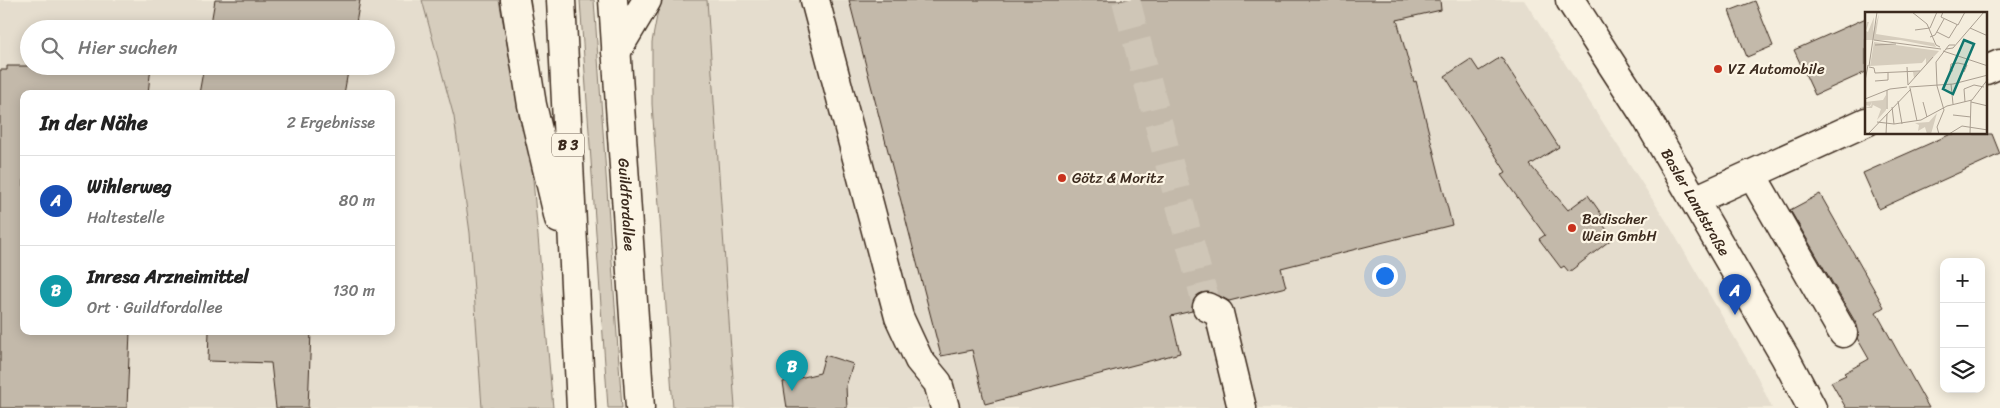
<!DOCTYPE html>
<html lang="de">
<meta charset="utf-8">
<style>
:root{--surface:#fff;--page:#f2f2f2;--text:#222;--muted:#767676;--line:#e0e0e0;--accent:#b45309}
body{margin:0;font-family:Sriracha,sans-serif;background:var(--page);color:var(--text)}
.controls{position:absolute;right:15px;bottom:15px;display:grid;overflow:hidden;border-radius:10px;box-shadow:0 2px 12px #0003}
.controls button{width:45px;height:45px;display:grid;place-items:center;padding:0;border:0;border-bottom:1px solid var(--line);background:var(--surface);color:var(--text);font:25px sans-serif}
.you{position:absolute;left:1384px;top:275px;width:18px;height:18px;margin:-12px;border:4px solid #fff;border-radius:50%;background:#1a73e8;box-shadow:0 0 0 8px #1a73e833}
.badge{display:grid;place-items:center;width:32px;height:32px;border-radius:50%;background:var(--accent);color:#fff;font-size:16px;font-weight:700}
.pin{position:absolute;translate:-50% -41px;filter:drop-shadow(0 1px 2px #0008)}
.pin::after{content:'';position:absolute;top:26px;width:18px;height:15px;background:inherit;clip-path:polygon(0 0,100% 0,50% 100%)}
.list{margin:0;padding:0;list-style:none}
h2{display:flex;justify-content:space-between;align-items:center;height:65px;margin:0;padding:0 20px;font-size:21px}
h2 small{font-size:16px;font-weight:400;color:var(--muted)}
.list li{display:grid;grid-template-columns:32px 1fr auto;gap:15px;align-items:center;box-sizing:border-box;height:90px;padding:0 20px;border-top:1px solid var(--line)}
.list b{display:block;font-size:19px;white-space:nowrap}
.list p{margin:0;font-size:16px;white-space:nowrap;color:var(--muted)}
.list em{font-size:16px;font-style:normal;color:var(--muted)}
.icon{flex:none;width:28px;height:28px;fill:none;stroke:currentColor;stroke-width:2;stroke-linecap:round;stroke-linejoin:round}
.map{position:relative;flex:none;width:2000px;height:408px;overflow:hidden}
.search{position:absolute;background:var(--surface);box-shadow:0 2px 12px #0003;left:20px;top:20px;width:375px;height:55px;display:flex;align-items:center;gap:12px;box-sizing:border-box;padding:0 18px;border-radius:28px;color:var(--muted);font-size:19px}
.panel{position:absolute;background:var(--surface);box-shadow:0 2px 12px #0003;left:20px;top:90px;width:375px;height:245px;border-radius:10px}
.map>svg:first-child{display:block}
.built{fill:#e5ddce;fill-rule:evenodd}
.green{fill:#d6cdbd;stroke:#887c6e}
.building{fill:#c3b9aa;stroke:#3b2a1e}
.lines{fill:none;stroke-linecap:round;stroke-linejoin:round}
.minor-tunnel{stroke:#cfc6b7;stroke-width:28;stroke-dasharray:28 14;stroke-linecap:butt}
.minor-casing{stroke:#3b2a1e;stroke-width:31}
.highway-casing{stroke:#3b2a1e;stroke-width:31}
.minor{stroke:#fcf5e5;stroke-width:28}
.highway{stroke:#fcf5e5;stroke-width:28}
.poi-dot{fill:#c8321e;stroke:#fcf5e5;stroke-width:2}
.labels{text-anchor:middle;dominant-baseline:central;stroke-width:4.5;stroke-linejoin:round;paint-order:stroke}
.shield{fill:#fcf5e5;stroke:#75675a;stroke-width:1}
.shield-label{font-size:14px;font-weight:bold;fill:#3b2a1e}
.poi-label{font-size:15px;fill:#3b2a1e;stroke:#fcf5e5;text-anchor:start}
.street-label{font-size:15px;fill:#3b2a1e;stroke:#fcf5e5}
.inset-road{fill:none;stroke:#aa9f91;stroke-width:1}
.view{fill:#0f766e;fill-opacity:0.15;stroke:#0f766e;stroke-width:2.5}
.inset-edge{fill:none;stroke:#3b2a1e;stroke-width:2.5}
</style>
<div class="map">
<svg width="2000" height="408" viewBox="0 0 2000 408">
<rect width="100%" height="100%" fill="#f4eddd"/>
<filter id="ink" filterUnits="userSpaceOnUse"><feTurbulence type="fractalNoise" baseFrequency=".02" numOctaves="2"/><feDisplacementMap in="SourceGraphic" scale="10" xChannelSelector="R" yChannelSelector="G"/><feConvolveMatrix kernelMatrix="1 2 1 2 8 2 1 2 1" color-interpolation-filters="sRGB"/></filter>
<g filter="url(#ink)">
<!-- built -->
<path class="built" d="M0 0H422L454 117 470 233 482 408H0ZM29 29H386V66H29ZM24 94H391V331H24Z
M707 0H1524L1667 222 1757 376 1772 408H735Z"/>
<!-- green -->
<path class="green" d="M422 0H499L511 65 532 168 553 408H482L470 233 454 117Z
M580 0H594L622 408H608Z
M660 0H707L735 408H673L652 104V42Z"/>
<!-- building -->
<path class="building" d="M215 0H360L355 29H210Z
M849 0H1440L1441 10 1397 20 1414 82 1416 81 1452 225 1281 268 1286 287 1229 301 1214 293 1207 291 1199 294 1193 300 1192 311 1171 316 1180 353 985 404 972 350 941 356Z
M1755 1 1773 46 1747 57 1729 11Z
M1866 18V72L1815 95 1794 50Z
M1501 57 1559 147 1530 165 1568 210 1588 195 1602 215 1598 218 1613 238 1569 272 1564 266 1561 268 1539 239 1545 235 1501 175 1506 172 1445 76 1471 59 1479 71Z
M7 66H151L148 94H24V331H130L127 408H0V70H7Z
M204 66H349L344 94H199Z
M1951 134H1992L2000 154 1879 209 1863 173Z
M1820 194 1884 307 1876 312 1929 408H1846L1831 382 1846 375 1844 373 1869 359 1857 338 1859 333 1857 325 1790 210Z
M209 331H311L308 408H276L271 363 208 361Z
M825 355 853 364 846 386 847 408H787L783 382 820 373Z"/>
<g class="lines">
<!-- minor-tunnel -->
<path class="minor-tunnel" d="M1126 0 1207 307"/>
<defs>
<g id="minor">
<path d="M815 0 899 317 919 360 938 383 945 408"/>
<path id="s1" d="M1570 0 1647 119 1785 357 1812 408"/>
<path d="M616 52 647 0"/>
<path d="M1986 70 2000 64"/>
<path d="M1752 175 1843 333"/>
<path d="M1695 200 1866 122"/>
<path d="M1207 307 1219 313 1242 408"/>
</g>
<g id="highway">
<path d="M515 0 532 105 559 219"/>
<path d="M561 0 581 408"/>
<path id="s2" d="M613 0 640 408"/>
</g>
</defs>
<!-- minor casing -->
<use href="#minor" class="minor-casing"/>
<!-- highway casing -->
<use href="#highway" class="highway-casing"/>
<!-- minor -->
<use href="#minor" class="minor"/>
<!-- highway -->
<use href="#highway" class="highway"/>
</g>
</g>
<!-- markers -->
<g class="poi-dot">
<circle cx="1718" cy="69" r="5"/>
<circle cx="1062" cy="178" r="5"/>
<circle cx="1572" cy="228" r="5"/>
</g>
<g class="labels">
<!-- shield labels -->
<rect class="shield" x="552" y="133.5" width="32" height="23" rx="4"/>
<g class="shield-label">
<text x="568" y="145">B 3</text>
</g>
<!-- poi labels -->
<g class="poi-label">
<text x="1728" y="69">VZ Automobile</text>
<text x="1072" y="178">Götz &amp; Moritz</text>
<text x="1582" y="219">Badischer<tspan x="1582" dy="17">Wein GmbH</tspan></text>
</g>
<!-- street labels -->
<g class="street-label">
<text stroke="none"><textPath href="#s1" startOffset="238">Basler Landstraße</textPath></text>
<text stroke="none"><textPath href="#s2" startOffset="205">Guildfordallee</textPath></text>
</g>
</g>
<!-- overview -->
<g transform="translate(1865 12)">
<rect width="122" height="122" fill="#f4eddd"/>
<path d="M14 2 11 22 69 31 71 35 35 28H0V20L2 10H4L1 19 3 20 9 5 8 21ZM9 30 74 39 49 66 48 60H54L61 52V46L57 51 5 54ZM21 83V98L12 108 16 97 8 93 7 96H0L6 94 7 90 5 94 0 93V90L18 88ZM72 101 66 122H62L60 115 53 119 54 113 50 111 64 110Z" fill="#d6cdbd"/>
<path class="inset-road" d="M47 0 62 12 71 33 75 35M78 0 76 5 93 13 100 0M65 16 72 0M105 16 123 24M50 18 65 16M72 20 84 26 92 13M65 25 70 23 79 7M9 28 76 37M10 33 31 32M7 34 12 0M81 37 88 36 119 0M78 39 123 54M4 54 7 34M4 55 9 56 10 61 55 59M42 55 43 73M88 59 85 58 86 52 93 51 102 53 99 60M0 69 3 53M10 69 23 68V60M86 72 88 92M43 73 68 45M44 75 88 72 123 63M45 76 52 109M22 78V97M0 87 25 77 42 75M33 89 37 112M58 90 62 105M100 90 99 77 109 73 119 75M106 90 123 94M27 95 29 112M88 103 106 105M12 110 29 112 56 108 82 94 107 88 123 67M3 122 46 77M21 122 22 102M74 122 72 115 79 98 72 74 71 50 84 33H90M84 122 97 114 123 118M105 122 106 88"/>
<path class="view" d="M99 28 109 32 88 82 78 77Z"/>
<rect width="122" height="122" class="inset-edge"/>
</g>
</svg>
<div class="controls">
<button>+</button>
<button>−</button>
<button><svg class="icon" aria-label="layers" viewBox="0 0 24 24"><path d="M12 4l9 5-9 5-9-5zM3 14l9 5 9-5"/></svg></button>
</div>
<div class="you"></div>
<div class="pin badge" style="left:1735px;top:315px;background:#1a4fb4">A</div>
<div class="pin badge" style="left:792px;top:391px;background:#0f9aa8">B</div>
<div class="search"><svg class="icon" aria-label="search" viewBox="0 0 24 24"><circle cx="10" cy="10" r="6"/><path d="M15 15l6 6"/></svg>Hier suchen</div>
<section class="panel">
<h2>In der Nähe<small>2 Ergebnisse</small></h2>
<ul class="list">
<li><span class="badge" style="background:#1a4fb4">A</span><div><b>Wihlerweg</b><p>Haltestelle</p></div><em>80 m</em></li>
<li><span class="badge" style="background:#0f9aa8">B</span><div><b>Inresa Arzneimittel</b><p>Ort · Guildfordallee</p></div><em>130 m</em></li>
</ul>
</section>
</div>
